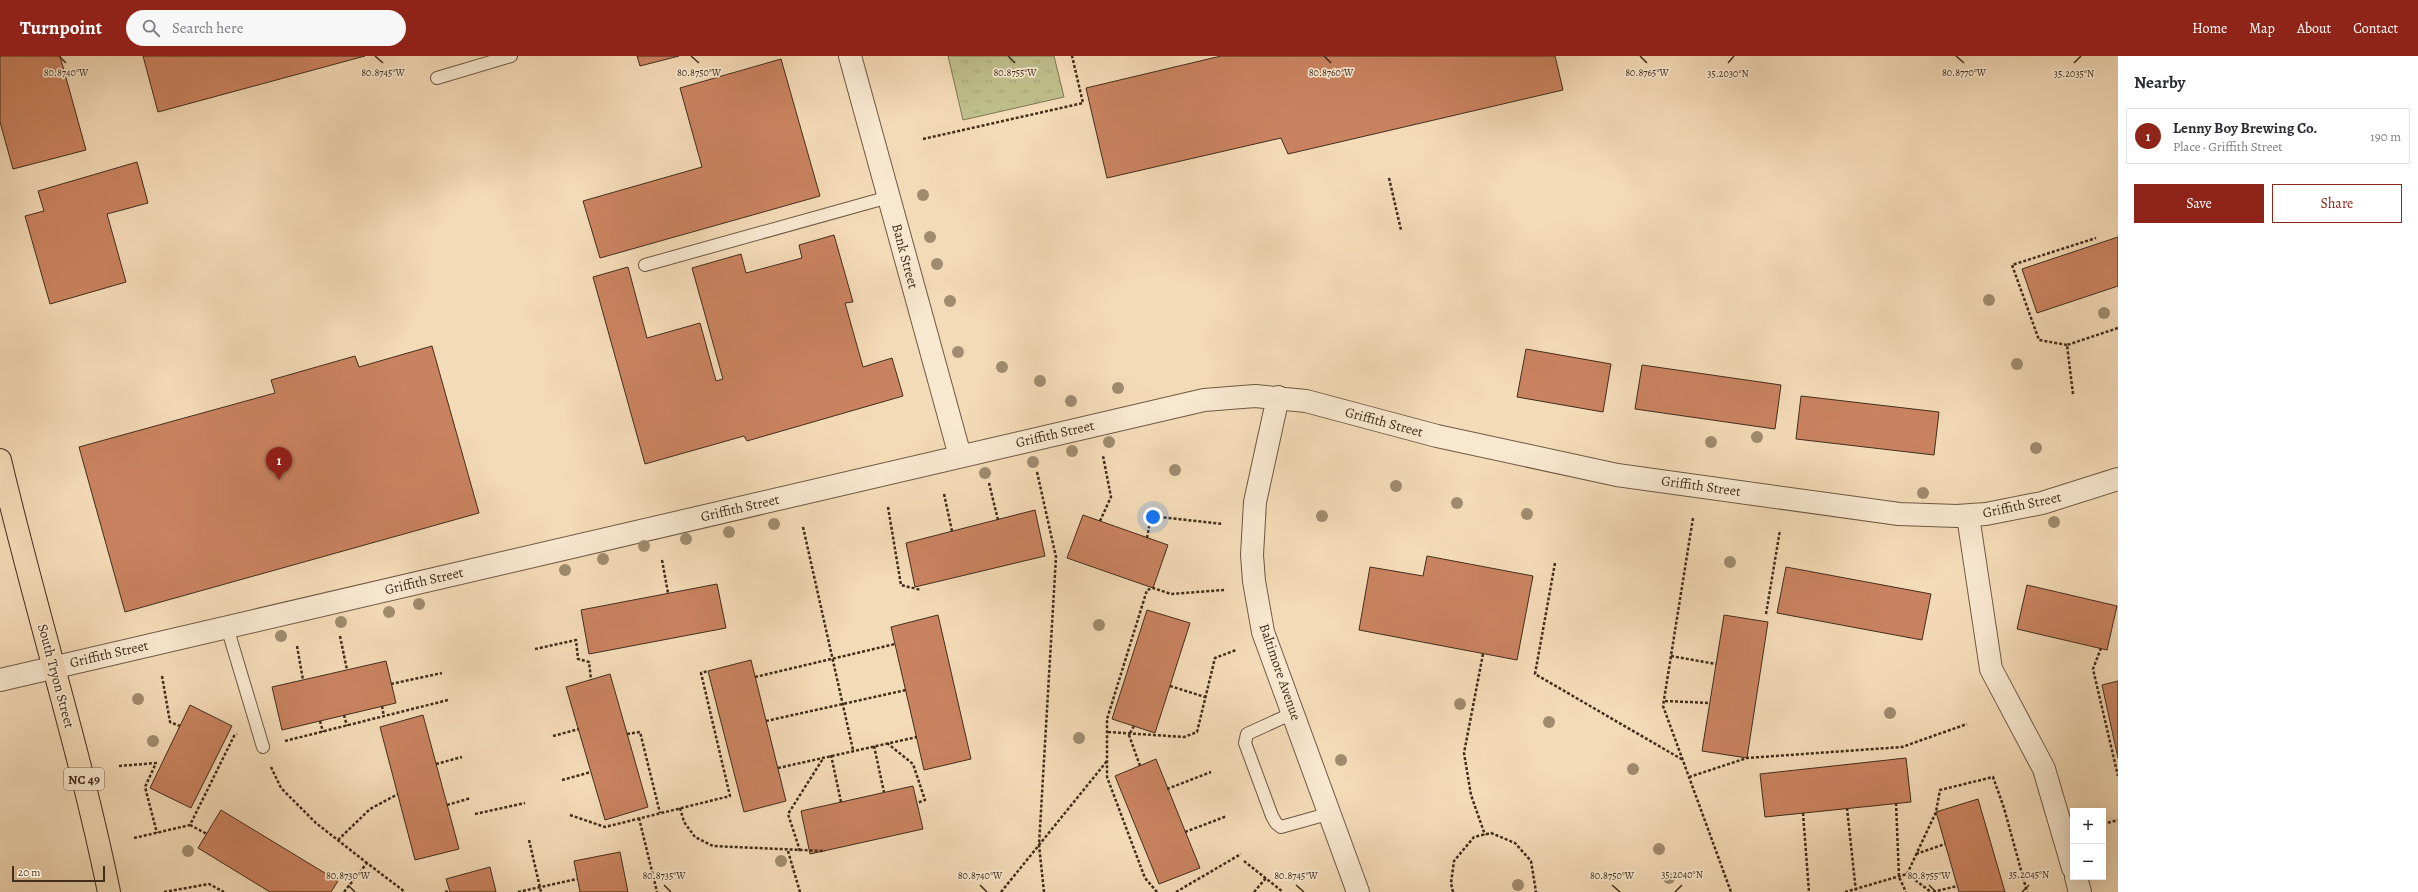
<!DOCTYPE html>
<meta charset="utf-8">
<style>
:root{--surface:#fff;--page:#f7f7f7;--text:#2b2b33;--muted:#7c7c81;--line:#e1e1e2;--accent:#8f2418}
body{margin:0;font-family:Alegreya,serif;background:var(--page);color:var(--text)}
.controls{position:absolute;right:12px;bottom:12px;display:grid;overflow:hidden;border-radius:0px;box-shadow:0 4px 16px #0002}
.controls button{width:36px;height:36px;display:grid;place-items:center;padding:0;border:0;border-bottom:1px solid var(--line);background:var(--surface);color:var(--text);font:20px sans-serif}
.scale{position:absolute;left:12px;bottom:10px;width:93px;box-sizing:border-box;padding-left:4px;border:2px solid #422d1b;border-top:0;font-size:11px;line-height:14px;white-space:nowrap;color:#422d1b;-webkit-text-stroke:3px #f8e8d0;paint-order:stroke}
.you{position:absolute;left:1153px;top:461px;width:14px;height:14px;margin:-10px;border:3px solid #fff;border-radius:50%;background:#1a73e8;box-shadow:0 0 0 6px #1a73e833}
.badge{display:grid;place-items:center;width:26px;height:26px;border-radius:50%;background:var(--accent);color:#fff;font-size:13px;font-weight:700}
.pin{position:absolute;translate:-50% -33px;filter:drop-shadow(0 1px 2px #0008)}
.pin::after{content:'';position:absolute;top:21px;width:14px;height:12px;background:inherit;clip-path:polygon(0 0,100% 0,50% 100%)}
.list{margin:0;padding:0;list-style:none}
h2{display:flex;justify-content:space-between;align-items:center;height:52px;margin:0;padding:0 16px;font-size:17px}
h2 small{font-size:13px;font-weight:400;color:var(--muted)}
.list li{display:grid;grid-template-columns:26px 1fr auto;gap:12px;align-items:center;box-sizing:border-box;height:56px;margin:0 8px 8px;padding:0 8px;border:1px solid var(--line);border-radius:0px}
.list b{display:block;font-size:15px;white-space:nowrap}
.list p{margin:0;font-size:13px;white-space:nowrap;color:var(--muted)}
.list em{font-size:13px;font-style:normal;color:var(--muted)}
.actions{display:flex;gap:8px;padding:12px 16px}
.actions a{flex:1;padding:9px 0;border:1px solid var(--accent);border-radius:0px;text-align:center;font-size:14px;color:var(--accent)}
.actions .main{background:var(--accent);color:#fff}
.icon{flex:none;width:22px;height:22px;fill:none;stroke:currentColor;stroke-width:2;stroke-linecap:round;stroke-linejoin:round}
.map{position:relative;flex:none;width:2118px;height:836px;overflow:hidden}
header{display:flex;align-items:center;gap:24px;box-sizing:border-box;height:56px;padding:0 20px;background:var(--accent);color:#fff}
header strong{font-size:19px}
nav{display:flex;gap:22px;margin-inline-start:auto;font-size:14px}
.search{width:280px;height:36px;background:var(--page);display:flex;align-items:center;gap:10px;box-sizing:border-box;padding:0 14px;border-radius:22px;color:var(--muted);font-size:15px}
main{display:flex}
aside{flex:1;background:var(--surface)}
.map>svg:first-child{display:block}
.park{fill:url(#park-tufts);stroke:#807654}
.building{fill:#ca8360;stroke:#422d1b}
.lines{fill:none;stroke-linecap:round;stroke-linejoin:round}
.lane-casing{stroke:#6e5842;stroke-width:14}
.street-casing{stroke:#6e5842;stroke-width:24}
.primary-casing{stroke:#422d1b;stroke-width:24}
.path{stroke:#422d1b;stroke-width:2.5;stroke-dasharray:3 2;stroke-linecap:butt}
.lane{stroke:#f8e8d0;stroke-width:12}
.street{stroke:#f8e8d0;stroke-width:22}
.primary{stroke:#f4dbb7;stroke-width:22}
.tree{fill:#a08b6e}
.ticks{fill:none;stroke:#422d1b;stroke-width:1.5}
.labels{text-anchor:middle;dominant-baseline:central;stroke-width:3.5;stroke-linejoin:round;paint-order:stroke}
.shield{fill:#f8e8d0;stroke:#796551;stroke-width:1}
.shield-label{font-size:13px;font-weight:bold;fill:#422d1b}
.street-label{font-size:14px;fill:#422d1b;stroke:#f8e8d0}
.ticks-label{font-size:10px;text-anchor:middle;fill:#422d1b;stroke:#f8e8d0;stroke-width:3.5;stroke-linejoin:round;paint-order:stroke}
</style>
<header>
<strong>Turnpoint</strong>
<div class="search"><svg class="icon" aria-label="search" viewBox="0 0 24 24"><circle cx="10" cy="10" r="6"/><path d="M15 15l6 6"/></svg>Search here</div>
<nav><a>Home</a><a>Map</a><a>About</a><a>Contact</a></nav>
</header>
<main>
<div class="map">
<svg width="2118" height="836" viewBox="0 0 2118 836">
<defs>
<pattern id="park-tufts" width="24" height="20" patternUnits="userSpaceOnUse"><rect width="24" height="20" fill="#bfbf8c"/><path d="M3 7l-1-3M5 7V3M7 7l1-3M15 17l-1-3M17 17v-4M19 17l1-3" fill="none" stroke="#a5a478"/></pattern>
</defs>
<rect width="100%" height="100%" fill="#f4dbb7"/>
<filter id="stains"><feTurbulence type="fractalNoise" baseFrequency=".005" numOctaves="4"/><feColorMatrix values="0 0 0 0 .2 0 0 0 0 .09 0 0 0 0 .02 0 0 0 .5 -.17"/></filter>
<radialGradient id="worn" r=".72"><stop offset=".6" stop-color="#630" stop-opacity="0"/><stop offset="1" stop-color="#630" stop-opacity=".3"/></radialGradient>
<!-- park -->
<path class="park" d="M948 0H1054L1064 41 963 64Z"/>
<!-- building -->
<path class="building" d="M0 0H60L86 94 13 113 0 66Z
M143 0H365L158 56Z
M637 0H679L640 10Z
M1221 0H1555L1563 34 1288 98 1281 82 1107 122 1086 32Z
M781 3 820 140 600 202 583 145 702 111 680 32Z
M137 106 148 147 107 158 126 226 50 248 25 160 44 155 38 135Z
M834 179 853 246 845 247 863 311 892 302 903 340 747 385 744 380 645 408 593 221 628 211 647 282 700 267 716 325 723 323 692 212 741 198 746 217 802 202 799 189Z
M2118 181V230L2037 257 2022 213Z
M432 290 479 457 125 556 79 391 275 337 271 324 355 300 359 311Z
M1526 293 1611 308 1603 356 1517 341Z
M1642 309 1781 329 1775 373 1635 353Z
M1801 340 1939 356 1934 399 1796 383Z
M1035 454 1045 500 915 531 906 487Z
M1083 459 1168 489 1153 532 1067 502Z
M1427 500 1533 520 1517 604 1359 574 1370 511 1423 520Z
M1786 511 1931 538 1922 584 1777 557Z
M717 528 726 572 589 598 581 554Z
M2027 529 2117 550 2107 594 2017 573Z
M1147 554 1190 567 1155 677 1112 663Z
M938 559 971 703 924 714 891 571Z
M1724 559 1768 566 1747 702 1702 695Z
M751 604 786 745 744 756 708 615Z
M386 605 396 647 282 674 272 631Z
M610 618 648 751 605 764 566 631Z
M2118 625V702L2102 629Z
M190 649 232 670 191 752 150 732Z
M423 659 459 793 415 804 380 671Z
M1906 702 1911 746 1765 761 1760 718Z
M1156 703 1200 812 1159 828 1115 720Z
M913 730 923 773 810 798 801 755Z
M1978 743 2005 836H1959L1936 756Z
M221 754 338 825 331 836H270L198 792Z
M620 796 628 836H580L574 805Z
M490 811 496 836H450L446 823Z"/>
<g class="lines">
<defs>
<path id="lane" d="M437 22 511 0
M645 209 889 141
M227 571 263 691
M1293 657 1247 678 1245 687 1272 760 1276 767 1281 771 1331 757"/>
<path id="street" d="M850 0 960 400
M1278 341 1255 446 1252 499 1254 525 1263 576 1358 836
M1968 460 1991 613 2044 713 2073 812
M0 624 1204 344 1255 340 1306 345 1437 380 1617 419 1899 458 1957 460 1986 458 2042 447 2118 423
M2076 821 2080 836"/>
<path id="primary" d="M0 404C34 549 79 690 109 836"/>
</defs>
<!-- lane casing -->
<use href="#lane" class="lane-casing"/>
<!-- street casing -->
<use href="#street" class="street-casing"/>
<!-- primary casing -->
<use href="#primary" class="primary-casing"/>
<!-- path -->
<path class="path" d="M923 83 1083 47 1072 0
M1389 122 1401 174
M2067 289 2039 284 2012 209 2096 182
M2073 338 2067 289 2118 272
M1037 416 1056 501 1039 789 1044 836
M989 427 998 464
M944 438 952 475
M888 451 901 529 921 534
M1693 462 1663 650 1731 836
M1100 465 1111 441 1103 400
M803 471 853 694
M1147 482 1151 460 1223 468
M662 504 668 537
M1555 507 1535 618 1683 704
M1766 558 1780 474
M340 580 347 614
M297 590 303 624
M2101 592 2093 613 2118 720
M535 593 576 584 578 603 589 606 591 624
M1483 598 1464 697 1471 739 1485 779
M1671 600 1716 608
M162 620 170 666 180 670
M755 621 895 588
M391 628 442 617
M1170 630 1205 641
M1665 645 1710 647
M382 650 384 661
M344 659 347 670
M320 665 323 676
M766 665 906 634
M1134 670 1129 679 1140 710
M1108 676 1184 681 1197 676 1215 602 1236 594
M627 678 640 676 660 757
M553 680 579 673
M285 685 448 644
M887 687 913 708 925 744 917 747
M874 690 884 736
M831 699 841 746
M436 708 462 701
M119 710 156 707 145 731 157 777
M271 711 281 732 316 767 367 807
M778 712 917 681
M1689 721 1747 702 1902 691 1967 668
M562 724 591 716
M1167 733 1211 716
M1896 747 1899 821 1906 836
M447 749 471 742
M680 752 684 766 695 781 713 790 825 795
M1847 752 1856 836
M1803 757 1809 836
M475 758 525 747
M570 759 605 771 730 740 701 617 708 615
M639 762 657 836
M2103 768 2118 764
M190 769 207 778
M1185 776 1227 760
M134 782 190 769 234 680 237 678
M338 784 370 753 398 738
M529 784 541 836
M788 795 800 836
M800 795 788 758 824 701
M1916 798 1945 788
M1244 805 1283 836
M1907 818 1936 756 1940 734 1993 721 2004 752 2027 836
M164 836 209 828 224 836
M344 836 367 807 405 836
M445 836 450 835
M518 836 577 823
M1001 836 1107 705
M1157 836 1145 822 1107 721V663L1147 534 1153 532 1171 538 1224 534
M1176 836 1241 798
M1254 836 1266 822
M1453 836 1451 827 1454 805 1474 781 1491 777 1515 787 1531 805 1536 836
M1845 836 1907 818 1931 836
M1933 836 1957 830"/>
<!-- lane -->
<use href="#lane" class="lane"/>
<!-- street -->
<use href="#street" class="street"/>
<!-- primary -->
<use href="#primary" class="primary"/>
</g>
<!-- trees -->
<g class="tree">
<circle cx="923" cy="139" r="6"/>
<circle cx="930" cy="181" r="6"/>
<circle cx="937" cy="208" r="6"/>
<circle cx="1989" cy="244" r="6"/>
<circle cx="950" cy="245" r="6"/>
<circle cx="2104" cy="257" r="6"/>
<circle cx="958" cy="296" r="6"/>
<circle cx="2017" cy="308" r="6"/>
<circle cx="1002" cy="311" r="6"/>
<circle cx="1040" cy="325" r="6"/>
<circle cx="1118" cy="332" r="6"/>
<circle cx="1071" cy="345" r="6"/>
<circle cx="1757" cy="381" r="6"/>
<circle cx="1109" cy="386" r="6"/>
<circle cx="1711" cy="386" r="6"/>
<circle cx="2036" cy="392" r="6"/>
<circle cx="1072" cy="395" r="6"/>
<circle cx="1033" cy="406" r="6"/>
<circle cx="1175" cy="414" r="6"/>
<circle cx="985" cy="417" r="6"/>
<circle cx="1396" cy="430" r="6"/>
<circle cx="1923" cy="437" r="6"/>
<circle cx="1457" cy="447" r="6"/>
<circle cx="1527" cy="458" r="6"/>
<circle cx="1322" cy="460" r="6"/>
<circle cx="2054" cy="466" r="6"/>
<circle cx="774" cy="468" r="6"/>
<circle cx="729" cy="476" r="6"/>
<circle cx="686" cy="483" r="6"/>
<circle cx="644" cy="490" r="6"/>
<circle cx="603" cy="503" r="6"/>
<circle cx="1730" cy="506" r="6"/>
<circle cx="565" cy="514" r="6"/>
<circle cx="419" cy="548" r="6"/>
<circle cx="389" cy="556" r="6"/>
<circle cx="341" cy="566" r="6"/>
<circle cx="1099" cy="569" r="6"/>
<circle cx="281" cy="580" r="6"/>
<circle cx="138" cy="643" r="6"/>
<circle cx="1460" cy="648" r="6"/>
<circle cx="1890" cy="657" r="6"/>
<circle cx="1549" cy="666" r="6"/>
<circle cx="1079" cy="682" r="6"/>
<circle cx="153" cy="685" r="6"/>
<circle cx="1341" cy="704" r="6"/>
<circle cx="1633" cy="713" r="6"/>
<circle cx="1659" cy="793" r="6"/>
<circle cx="188" cy="795" r="6"/>
<circle cx="781" cy="805" r="6"/>
<circle cx="1669" cy="822" r="6"/>
<circle cx="1518" cy="829" r="6"/>
</g>
<!-- ticks -->
<path class="ticks" d="M59 0 66 7M375 0 383 7M691 0 699 7M1008 0 1015 7M1324 0 1331 7M1640 0 1647 7M1956 0 1964 7M1728 7 1734 0M2074 7 2081 0M348 829 355 836M664 829 671 836M980 829 987 836M1296 829 1304 836M1612 829 1620 836M1929 829 1936 836M1675 836 1682 829M2022 836 2029 829"/>
<g class="labels">
<!-- shield labels -->
<rect class="shield" x="64" y="712" width="40" height="22" rx="3"/>
<g class="shield-label">
<text x="84" y="723">NC 49</text>
</g>
<!-- street labels -->
<g class="street-label">
<text transform="translate(905 200) rotate(75)">Bank Street</text>
<text transform="translate(1384 366) rotate(15)">Griffith Street</text>
<text transform="translate(1055 378) rotate(-13)">Griffith Street</text>
<text transform="translate(1701 430) rotate(8)">Griffith Street</text>
<text transform="translate(2022 449) rotate(-12)">Griffith Street</text>
<text transform="translate(740 452) rotate(-13)">Griffith Street</text>
<text transform="translate(424 525) rotate(-13)">Griffith Street</text>
<text transform="translate(109 598) rotate(-13)">Griffith Street</text>
<text transform="translate(1280 616) rotate(71)">Baltimore Avenue</text>
<text transform="translate(56 620) rotate(75)">South Tryon Street</text>
</g>
</g>
<g class="ticks-label">
<text x="66" y="20">80.8740°W</text>
<text x="383" y="20">80.8745°W</text>
<text x="1964" y="20">80.8770°W</text>
<text x="699" y="20">80.8750°W</text>
<text x="1015" y="20">80.8755°W</text>
<text x="1331" y="20">80.8760°W</text>
<text x="1647" y="20">80.8765°W</text>
<text x="1728" y="21">35.2030°N</text>
<text x="2074" y="21">35.2035°N</text>
<text x="1682" y="822">35.2040°N</text>
<text x="2029" y="822">35.2045°N</text>
<text x="348" y="823">80.8730°W</text>
<text x="664" y="823">80.8735°W</text>
<text x="980" y="823">80.8740°W</text>
<text x="1296" y="823">80.8745°W</text>
<text x="1612" y="823">80.8750°W</text>
<text x="1929" y="823">80.8755°W</text>
</g>
<rect width="100%" height="100%" filter="url(#stains)"/>
<rect width="100%" height="100%" fill="url(#worn)"/>
</svg>
<div class="controls">
<button>+</button>
<button>−</button>
</div>
<div class="scale">20 m</div>
<div class="you"></div>
<div class="pin badge" style="left:279px;top:424px">1</div>
</div>
<aside>
<h2>Nearby<small></small></h2>
<ul class="list">
<li><span class="badge">1</span><div><b>Lenny Boy Brewing Co.</b><p>Place · Griffith Street</p></div><em>190 m</em></li>
</ul>
<div class="actions"><a class="main">Save</a><a>Share</a></div>
</aside>
</main>
